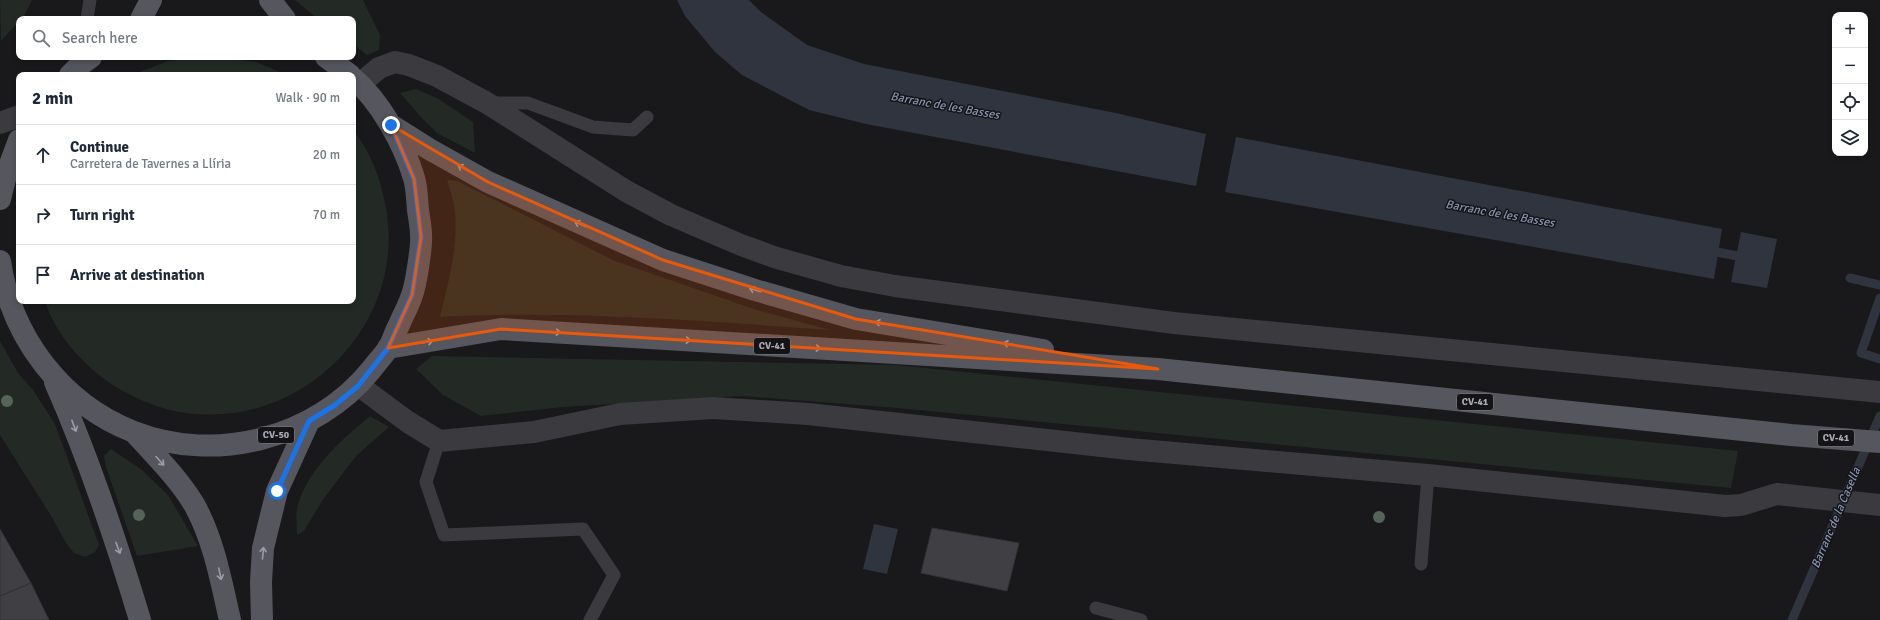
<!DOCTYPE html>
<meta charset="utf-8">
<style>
:root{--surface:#fff;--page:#f2f2f3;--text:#1f2937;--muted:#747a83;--line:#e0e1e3}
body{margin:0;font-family:Signika,sans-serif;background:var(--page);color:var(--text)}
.controls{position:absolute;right:12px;top:12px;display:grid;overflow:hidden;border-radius:8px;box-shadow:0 2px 6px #0003}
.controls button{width:36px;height:36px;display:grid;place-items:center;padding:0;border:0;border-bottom:1px solid var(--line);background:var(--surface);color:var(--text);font:20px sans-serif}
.stop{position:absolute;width:12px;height:12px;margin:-9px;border:3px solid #1a73e8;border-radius:50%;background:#fff}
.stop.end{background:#1a73e8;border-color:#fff;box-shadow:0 1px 4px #0008}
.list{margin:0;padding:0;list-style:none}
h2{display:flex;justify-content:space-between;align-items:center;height:52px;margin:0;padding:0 16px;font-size:17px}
h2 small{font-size:13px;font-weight:400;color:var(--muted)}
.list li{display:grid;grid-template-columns:26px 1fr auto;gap:12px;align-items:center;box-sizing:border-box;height:60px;padding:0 16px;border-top:1px solid var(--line)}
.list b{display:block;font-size:15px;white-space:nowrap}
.list p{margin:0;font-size:13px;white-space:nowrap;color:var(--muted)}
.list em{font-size:13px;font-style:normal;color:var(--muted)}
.icon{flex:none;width:22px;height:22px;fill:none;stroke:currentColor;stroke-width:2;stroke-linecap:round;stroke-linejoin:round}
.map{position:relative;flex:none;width:1880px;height:620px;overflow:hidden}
.search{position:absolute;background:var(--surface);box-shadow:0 2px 6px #0003;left:16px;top:16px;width:340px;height:44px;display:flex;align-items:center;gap:10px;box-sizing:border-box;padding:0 14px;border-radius:8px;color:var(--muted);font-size:15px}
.panel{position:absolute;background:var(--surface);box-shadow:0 2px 6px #0003;left:16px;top:72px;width:340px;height:232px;border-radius:8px}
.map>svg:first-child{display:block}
.green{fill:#232a25}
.water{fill:#2f343e}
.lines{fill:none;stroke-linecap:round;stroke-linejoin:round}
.stream{stroke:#2f343e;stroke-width:9}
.building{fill:#404044;stroke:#333336}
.service{stroke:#3a3a3f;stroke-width:13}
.minor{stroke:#3a3a3f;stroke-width:22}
.tertiary{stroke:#3a3a3f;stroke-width:22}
.primary{stroke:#56565e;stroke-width:22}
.tree{fill:#546459}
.oneway{stroke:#9b9ca7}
.route{stroke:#1a73e8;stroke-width:5}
.marked{fill:#e8590c;fill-opacity:0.2;stroke:#e8590c;stroke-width:3;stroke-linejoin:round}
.labels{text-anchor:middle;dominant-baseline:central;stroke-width:3;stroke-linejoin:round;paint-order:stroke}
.shield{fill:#141315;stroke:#7e7f88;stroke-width:1}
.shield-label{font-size:10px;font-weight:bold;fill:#acadb9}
.water-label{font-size:12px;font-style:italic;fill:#8594b2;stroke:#141315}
</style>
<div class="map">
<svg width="1880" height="620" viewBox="0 0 1880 620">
<rect width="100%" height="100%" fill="#19181a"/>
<!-- green -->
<path class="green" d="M0 0H32L24 16 19 19V21L1 41Z
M295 0H363L380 35 379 50 367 55 353 44V19H318Z
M207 57 256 62 287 75H132L168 61Z
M416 89 437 98 473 122 475 153 437 133 419 115 400 93Z
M353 130C371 152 381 180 386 208 407 324 303 429 186 413 162 410 139 400 118 388 87 370 55 335 45 301H353Z
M447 180 457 181 615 261 757 310 830 330C700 321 570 310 440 317 448 284 458 248 455 213 454 202 450 190 447 180Z
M0 341 18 373 33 390 55 424 99 545 95 552 85 557 74 553 66 543 50 514 0 435Z
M432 356 896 365 1738 451 1731 488 897 408 742 396 562 407 481 416 443 395 416 369Z
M370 416 389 427 356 456 322 501 304 531 297 535C297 526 295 513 298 504 310 467 340 441 370 416Z
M111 449 142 470 168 495 198 546 137 556 106 467 104 456Z"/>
<!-- water -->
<path class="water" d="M677 0H749L761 12 807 45 864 64 1116 113 1206 134 1196 186 866 124 809 110 742 75 715 52 685 16Z
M1236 137 1722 229 1714 279 1225 192Z
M1741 232 1777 239 1767 288 1731 282Z
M874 524 898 529 887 574 863 569Z"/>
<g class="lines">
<!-- stream -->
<path class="stream" d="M1706 250 1748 258
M1850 278 1880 285
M1880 298 1861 353 1880 359
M1792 620 1880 416"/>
</g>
<!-- building -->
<path class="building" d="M932 528 1019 543 1007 591 921 573Z
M0 529 31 583 0 596Z
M31 583 49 620H0V596Z"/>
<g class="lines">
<!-- service -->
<path class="service" d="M87 19 90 0
M490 103H528L593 127 633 130 647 117
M439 441 426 482 444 535 583 529 614 575 590 620
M1421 564 1428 475
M1096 608 1141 620"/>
<!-- minor -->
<path class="minor" d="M360 84 379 68 395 62 409 65 437 76 487 103 626 191 671 215 741 245 777 258 841 276 895 286 1174 323 1880 392
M358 385 408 422 439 441 534 432 620 414 713 408 808 414 1129 449 1428 475 1725 506 1741 505 1777 494 1880 505"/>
<!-- tertiary -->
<path class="tertiary" d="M0 123 19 116"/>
<!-- primary -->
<path class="primary" d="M270 0 285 19
M141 19 151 0
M326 57 350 75
M70 75 80 65 91 57
M391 125 429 149 488 182 663 260 755 290 856 319 1043 350
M0 199 6 175 19 140
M0 261C11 337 62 404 134 432 216 464 316 438 371 370 377 362 384 355 389 347 393 340 395 332 399 325 403 315 409 305 412 295 416 285 422 245 421 235 421 227 419 218 418 210 417 200 417 188 414 178 404 144 380 101 353 78
M388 348 501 329 1158 369 1791 435 1880 442
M55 382C89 459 116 540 140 620
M134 432C154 454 180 480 195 506 214 541 221 581 230 620
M262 620 261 582 263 548 277 491 309 421"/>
</g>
<!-- trees -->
<g class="tree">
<circle cx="7" cy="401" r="6"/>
<circle cx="139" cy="515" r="6"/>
<circle cx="1379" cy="517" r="6"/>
</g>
<!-- one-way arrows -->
<defs><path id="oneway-shaft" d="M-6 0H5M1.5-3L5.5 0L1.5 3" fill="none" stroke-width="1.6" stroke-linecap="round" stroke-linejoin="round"/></defs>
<g class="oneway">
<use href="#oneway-shaft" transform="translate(463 168) rotate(-151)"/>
<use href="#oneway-shaft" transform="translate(580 224) rotate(-156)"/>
<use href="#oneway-shaft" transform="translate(755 290) rotate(-163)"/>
<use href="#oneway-shaft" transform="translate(881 323) rotate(-170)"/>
<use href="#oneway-shaft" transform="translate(555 332) rotate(4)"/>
<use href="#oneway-shaft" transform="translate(685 340) rotate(4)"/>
<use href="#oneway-shaft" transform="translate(427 342) rotate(-10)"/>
<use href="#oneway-shaft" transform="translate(1009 344) rotate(-170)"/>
<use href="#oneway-shaft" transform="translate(815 348) rotate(4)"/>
<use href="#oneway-shaft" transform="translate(74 426) rotate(70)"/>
<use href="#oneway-shaft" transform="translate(160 461) rotate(48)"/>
<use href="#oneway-shaft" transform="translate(118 548) rotate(70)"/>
<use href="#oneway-shaft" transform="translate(263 553) rotate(-85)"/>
<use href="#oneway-shaft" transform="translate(220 574) rotate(78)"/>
</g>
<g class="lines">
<!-- route -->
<path class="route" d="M277 491 309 421 335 405 358 386 388 348 412 295 421 237 414 179 391 125"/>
</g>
<!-- marked area -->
<path class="marked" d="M391 125 488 182 663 260 856 319 1158 369 501 329 388 348 412 295 421 237 414 179Z"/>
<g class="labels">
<!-- shield labels -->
<g class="shield">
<rect x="754" y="338" width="36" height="16" rx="3"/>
<rect x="1457" y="394" width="36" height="16" rx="3"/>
<rect x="258" y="427" width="36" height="16" rx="3"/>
<rect x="1818" y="430" width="36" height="16" rx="3"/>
</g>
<g class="shield-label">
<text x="772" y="346">CV-41</text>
<text x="1475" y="402">CV-41</text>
<text x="276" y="435">CV-50</text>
<text x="1836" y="438">CV-41</text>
</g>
<!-- water labels -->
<g class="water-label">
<text transform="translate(945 106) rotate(10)">Barranc de les Basses</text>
<text transform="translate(1500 214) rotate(10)">Barranc de les Basses</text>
<text transform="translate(1836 518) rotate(-67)">Barranc de la Casella</text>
</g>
</g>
</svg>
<div class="controls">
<button>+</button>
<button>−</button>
<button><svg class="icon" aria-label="locate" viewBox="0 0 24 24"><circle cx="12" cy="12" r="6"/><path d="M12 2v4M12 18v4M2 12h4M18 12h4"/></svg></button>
<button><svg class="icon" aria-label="layers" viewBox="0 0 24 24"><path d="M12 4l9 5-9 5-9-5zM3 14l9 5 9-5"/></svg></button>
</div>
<div class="stop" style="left:277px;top:491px"></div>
<div class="stop end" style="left:391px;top:125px"></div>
<div class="search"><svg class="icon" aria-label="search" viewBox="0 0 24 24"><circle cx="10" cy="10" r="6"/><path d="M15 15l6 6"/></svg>Search here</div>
<section class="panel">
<h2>2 min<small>Walk · 90 m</small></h2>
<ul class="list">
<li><svg class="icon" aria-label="ahead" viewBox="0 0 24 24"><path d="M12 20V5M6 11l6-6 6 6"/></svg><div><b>Continue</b><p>Carretera de Tavernes a Llíria</p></div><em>20 m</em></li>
<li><svg class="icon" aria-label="right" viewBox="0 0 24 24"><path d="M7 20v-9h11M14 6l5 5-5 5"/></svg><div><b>Turn right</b></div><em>70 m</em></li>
<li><svg class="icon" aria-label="arrive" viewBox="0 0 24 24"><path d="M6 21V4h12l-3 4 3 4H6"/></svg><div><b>Arrive at destination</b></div></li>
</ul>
</section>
</div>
